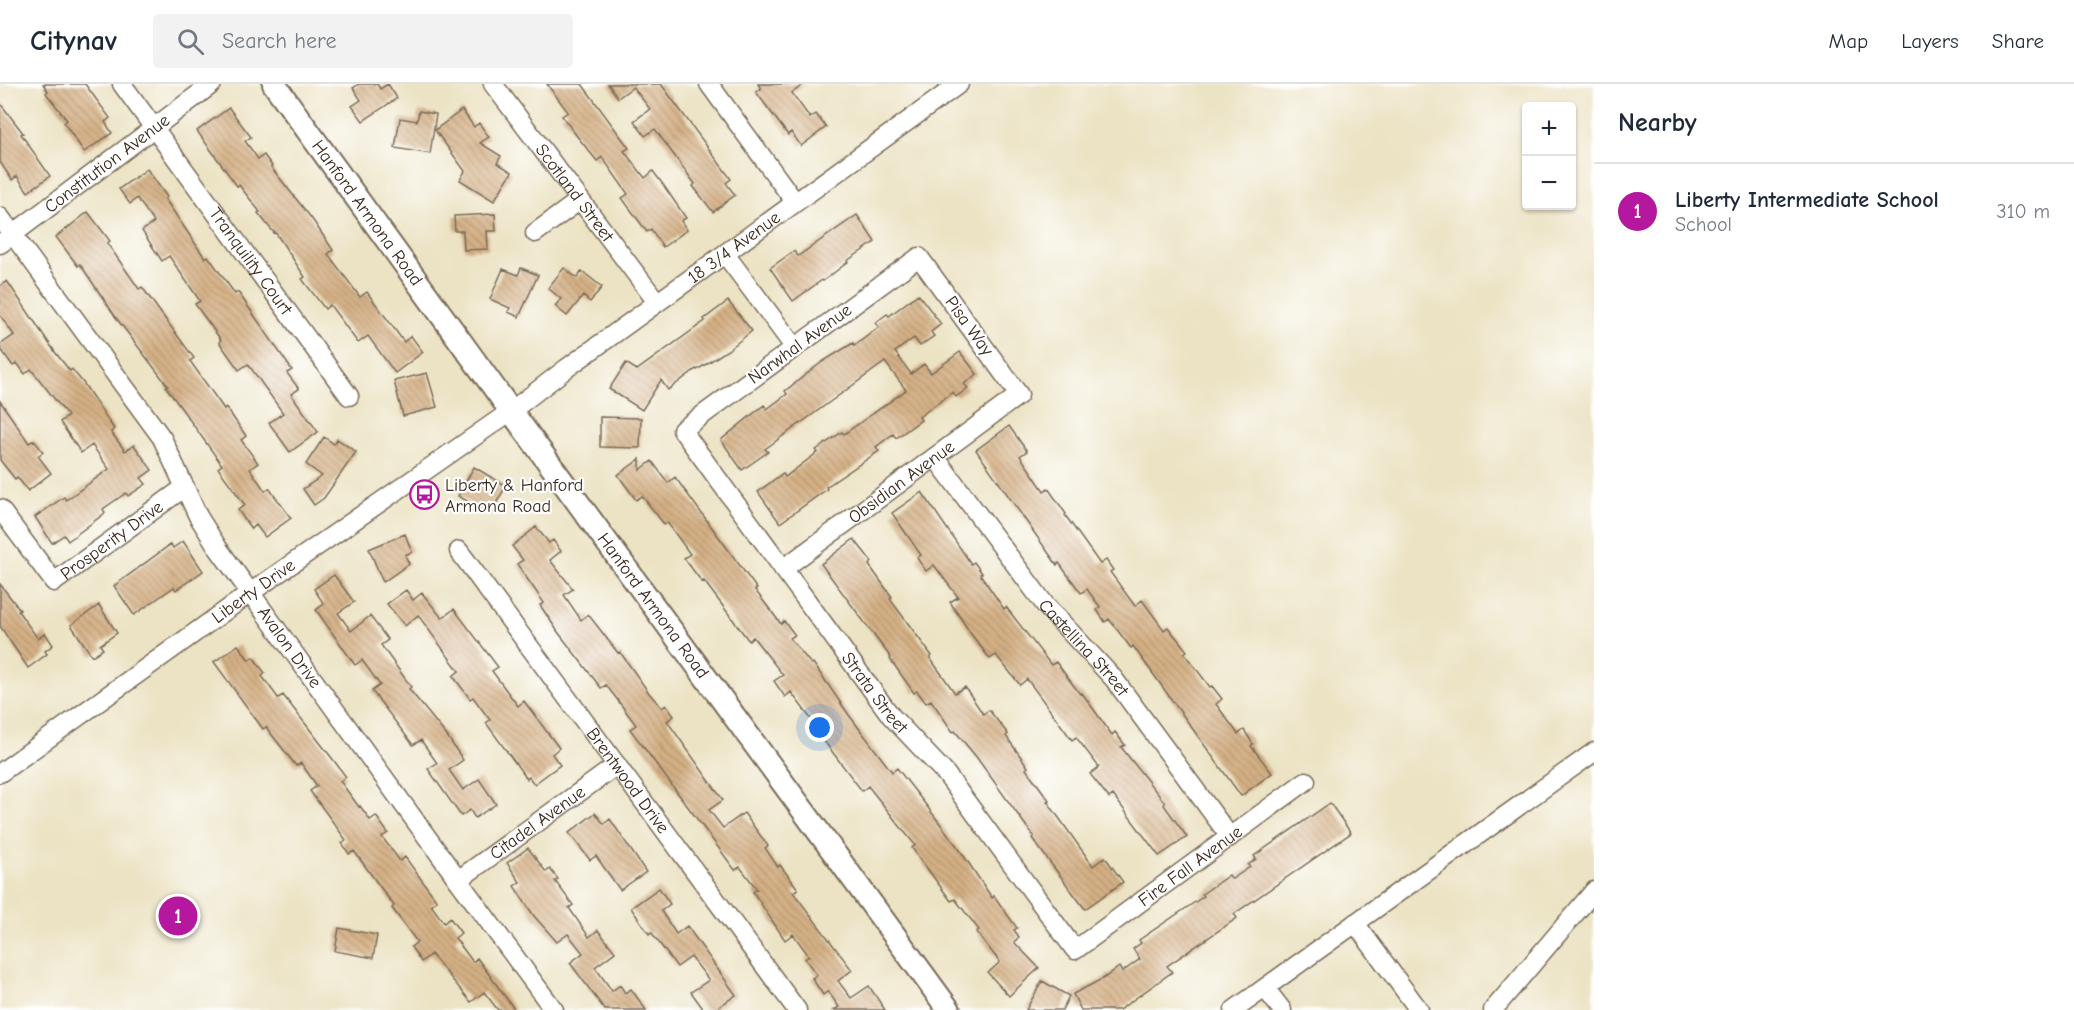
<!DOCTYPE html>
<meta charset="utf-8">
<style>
:root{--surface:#fff;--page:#f2f2f3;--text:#1f2937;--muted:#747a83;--line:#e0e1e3;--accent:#b5179e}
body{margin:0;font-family:"Comic Neue",sans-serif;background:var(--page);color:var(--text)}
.controls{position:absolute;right:18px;top:18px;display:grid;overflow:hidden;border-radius:6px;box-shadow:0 2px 4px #0004}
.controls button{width:54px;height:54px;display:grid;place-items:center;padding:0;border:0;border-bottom:2px solid var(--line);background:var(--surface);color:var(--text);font:30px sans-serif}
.you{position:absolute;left:820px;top:644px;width:21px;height:21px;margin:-15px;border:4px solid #fff;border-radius:50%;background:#1a73e8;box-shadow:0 0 0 9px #1a73e833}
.badge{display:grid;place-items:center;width:39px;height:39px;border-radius:50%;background:var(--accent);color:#fff;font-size:20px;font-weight:700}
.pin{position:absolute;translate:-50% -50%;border:3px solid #fff;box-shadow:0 2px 6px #0006}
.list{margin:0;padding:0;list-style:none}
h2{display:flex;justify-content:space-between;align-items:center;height:78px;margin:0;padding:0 24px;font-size:26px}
h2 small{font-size:20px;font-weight:400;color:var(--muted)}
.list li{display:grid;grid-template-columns:39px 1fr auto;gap:18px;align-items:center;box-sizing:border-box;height:96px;padding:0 24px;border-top:2px solid var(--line)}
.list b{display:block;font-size:22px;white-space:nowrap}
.list p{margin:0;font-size:20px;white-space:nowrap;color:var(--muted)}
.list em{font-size:20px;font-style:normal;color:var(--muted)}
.icon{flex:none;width:33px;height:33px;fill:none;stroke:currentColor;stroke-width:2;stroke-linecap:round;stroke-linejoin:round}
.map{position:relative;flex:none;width:1594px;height:926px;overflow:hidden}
header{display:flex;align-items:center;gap:36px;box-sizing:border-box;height:84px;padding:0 30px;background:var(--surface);border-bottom:2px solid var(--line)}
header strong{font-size:28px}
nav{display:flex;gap:33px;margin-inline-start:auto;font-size:21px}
.search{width:420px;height:54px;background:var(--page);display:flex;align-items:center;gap:15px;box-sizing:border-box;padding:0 21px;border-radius:6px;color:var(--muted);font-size:22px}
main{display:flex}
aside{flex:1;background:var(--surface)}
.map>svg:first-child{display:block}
.building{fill:url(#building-back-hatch)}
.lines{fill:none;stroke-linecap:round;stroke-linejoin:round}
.minor-casing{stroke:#796b58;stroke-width:21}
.major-casing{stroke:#796b58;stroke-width:26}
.minor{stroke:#fff;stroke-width:18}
.major{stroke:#fff;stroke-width:22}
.labels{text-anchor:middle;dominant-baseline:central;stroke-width:4.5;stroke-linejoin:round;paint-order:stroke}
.street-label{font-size:18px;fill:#3b2a1e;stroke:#fff}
.poi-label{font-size:18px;fill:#3b2a1e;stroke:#fff;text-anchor:start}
</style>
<header>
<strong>Citynav</strong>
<div class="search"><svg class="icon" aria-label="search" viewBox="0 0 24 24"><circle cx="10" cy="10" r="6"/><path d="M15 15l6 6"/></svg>Search here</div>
<nav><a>Map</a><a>Layers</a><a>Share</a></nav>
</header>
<main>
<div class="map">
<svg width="1594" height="926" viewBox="0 0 1594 926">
<defs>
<pattern id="building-back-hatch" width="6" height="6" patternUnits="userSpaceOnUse" patternTransform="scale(1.5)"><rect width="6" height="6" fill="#d5b185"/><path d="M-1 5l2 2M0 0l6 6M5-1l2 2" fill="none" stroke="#ae906c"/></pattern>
</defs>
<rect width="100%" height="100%" fill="#fff"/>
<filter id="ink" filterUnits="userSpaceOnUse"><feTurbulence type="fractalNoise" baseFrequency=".0167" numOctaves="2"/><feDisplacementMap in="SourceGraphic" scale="12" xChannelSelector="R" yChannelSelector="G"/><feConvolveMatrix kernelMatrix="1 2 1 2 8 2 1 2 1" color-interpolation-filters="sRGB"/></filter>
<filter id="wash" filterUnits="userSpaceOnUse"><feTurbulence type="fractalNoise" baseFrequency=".008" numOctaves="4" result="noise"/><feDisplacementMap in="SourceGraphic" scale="24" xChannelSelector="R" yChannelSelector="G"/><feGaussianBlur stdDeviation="1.35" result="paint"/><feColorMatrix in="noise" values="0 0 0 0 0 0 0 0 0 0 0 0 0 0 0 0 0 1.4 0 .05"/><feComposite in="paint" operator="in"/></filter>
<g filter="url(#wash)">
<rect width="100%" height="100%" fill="#ece3c4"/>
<g id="blocks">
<!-- building -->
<path class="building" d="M43 0H85L110 34 105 38 112 49 84 68 64 39 67 36 46 9 48 7Z
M359 0H377L380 5 388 0 397 14 363 37 352 22 361 16 353 4Z
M547 0H582L629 64 624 67 645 94 653 87 664 102 686 134 681 137 687 146 663 163 651 145 647 148 622 114 628 110 602 73 597 77 576 51 562 32 568 28Z
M608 0H661L731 95 726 99 735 111 713 128 693 102 695 100 655 45 645 52 634 37 650 25 633 3 618 14Z
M758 0H804L792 9 810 34 816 30 826 43 801 62 791 48 788 51 756 8 761 5Z
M0 19 23 49 21 50 50 92 28 108 17 92 12 96 0 78Z
M229 24 251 53 245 57 258 75 264 71 272 82 271 83 312 135 333 166 328 170 360 213 367 208 404 258 411 252 423 268 395 289 368 252 358 259 330 221 325 225 302 195 305 193 275 148 274 149 258 129 260 128 239 101 237 102 197 47Z
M462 26 474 43 479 39 489 53 480 59 501 72 497 79 512 88 494 117 460 96 465 87 435 46Z
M419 27 436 30 430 70 395 64 400 34 417 37Z
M147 85 167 113 165 115 205 174 208 172 235 210 238 208 292 286 287 289 299 305 291 310 318 348 290 368 269 339 283 329 248 280 239 286 219 258 221 256 195 220 200 217 169 172 162 177 142 147 154 138 137 114 130 120 119 105Z
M88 128 110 157 107 159 139 205 142 203 163 232 194 274 190 277 224 325 226 323 246 352 241 356 258 379 250 385 265 407 269 404 291 434 265 453 256 441 251 445 238 426 245 421 218 384 222 381 166 303 168 302 117 235 80 180 78 182 56 153Z
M495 130 496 147H487L488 165 464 166 463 147H455L454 132Z
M857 131 875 158 847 177 848 178 823 197 822 196 793 217 770 184 794 167 798 172Z
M521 184 538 191 519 233 508 228 510 224 490 215 503 185 518 191Z
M564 184 577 194 582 187 602 203 590 218 583 212 567 232 555 222 561 215 548 204Z
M7 197 55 268 70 287 72 285 84 300 114 345 111 348 125 367 134 361 152 386 141 394 146 400 128 412 126 409 103 425 105 429 68 457 64 451 52 459 35 433 64 413 66 416 109 385 92 361 81 369 60 338 68 332 31 285 25 290 17 279 13 282 0 264V261L14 251 0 231V202Z
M918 210 941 240 931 248 934 252 920 262 914 254 895 268 911 290 924 280 931 289 960 268 977 290 964 300 968 304 956 313 953 308 919 333 921 336 896 354 893 350 876 363 879 367 826 403 827 405 780 439 758 408 783 389 785 393 818 368 816 366 842 348 844 350 906 306 885 278 765 365 768 368 742 386 721 356 764 321 767 325 787 310 785 307 822 278 853 259 854 262 879 243 875 239 887 230 889 232Z
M728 217 752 247 728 266 697 286 696 285 668 306 661 296 642 326 609 305 626 279 637 286 705 237 704 235Z
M427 289 437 323 403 332 394 297Z
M0 317 29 359 34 356 43 368 38 372 51 389 28 407 17 393 15 395 0 376Z
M600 333 641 334 640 364 600 363Z
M1009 342 1027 367 1020 372 1044 407 1048 404 1066 430 1065 431 1100 480 1106 476 1113 486 1110 488 1135 522 1142 516 1164 546 1168 543 1187 567 1184 569 1210 603 1212 602 1222 615 1216 620 1238 650 1244 646 1253 660 1251 662 1272 689 1241 712 1133 562 1131 564 1109 535 1105 538 1097 526 1100 523 1087 505 1081 509 1059 479 1057 481 976 366Z
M324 353 334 360 337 355 356 368 324 414 314 421 303 405 322 392 306 380Z
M640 375V386L652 377 668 399 675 393 757 505 755 506 781 540 784 537 795 551 790 554 811 580 813 579 849 631 892 688 897 684 929 725 960 766 992 814 994 812 1017 844 1014 846 1019 853 1014 858 1039 884 1009 912 988 889 1000 878 976 848 979 846 955 815 951 817 912 764 915 761 868 702 862 707 821 653 823 651 791 608 785 613 774 597 783 591 753 553 749 557 704 497 702 498 684 474 690 470 667 438 664 440 642 412 636 416 618 391Z
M474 383 506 402 490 430 458 412Z
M922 408 971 480 974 478 982 489 980 490 1004 525 1006 523 1051 581 1056 578 1080 610 1082 609 1112 651 1115 648 1125 661 1121 663 1165 719 1164 721 1187 753 1159 772 1113 711 1109 714 1090 690 1099 683 1076 653 1072 656 1027 595 1020 601 996 571 990 575 971 550 950 518 958 513 934 481 926 487 917 474 921 471 892 429Z
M536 443 549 459 553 456 561 467 550 476 573 505 564 511 581 536 588 530 618 569 620 568 649 609 662 624 666 621 674 632 667 637 723 716 709 726 723 744 744 729 768 762 765 764 778 783 780 781 798 805 793 808 852 886 838 897 851 914 869 902 885 926H834L839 923 828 907 823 911 812 894 817 891 805 875 809 872 793 850 785 856 753 808 757 805 740 783 735 786 630 645 636 641 616 614 606 601 601 604 558 548 540 521 544 519 517 480 523 476 512 462Z
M405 450 412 468 405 471 409 480 383 498 369 465Z
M854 455 872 478 869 481 892 513 890 515 932 572 930 574 955 609 965 603 983 630 989 626 1008 650 1006 652 1028 683 1026 685 1049 716 1047 717 1093 782 1105 773 1123 798 1085 825 1040 765 1032 754 1034 753 977 674 955 647 953 648 931 616 926 619 917 607 914 609 890 575 891 574 821 480Z
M183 457 203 487 176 506 174 503 134 531 114 502 171 460 173 464Z
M334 491 354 518 338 529 351 547 370 532 388 556 381 561 411 603 409 605 447 652 463 676 449 686 463 706 479 695 496 720 475 734 470 726 461 732 428 685 437 679 421 656 413 661 372 607 380 601 362 576 355 581 316 526 324 520 314 505Z
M0 500 20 526 18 527 38 555 45 549 53 561 45 567 47 570 28 584 0 542Z
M406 506 413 516 422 509 442 534 454 525 498 583 492 587 509 610 518 622 524 617 559 664 552 670 560 681 534 700 529 693 527 695 486 639 490 636 473 613 470 615 453 592 459 587 418 531 405 542 387 520Z
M99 521 117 549 100 561 103 565 92 572 71 541Z
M238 561 249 576 253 573 265 589 262 592 278 614 283 611 335 678 346 693 340 697 359 723 360 722 370 736 376 732 388 749 382 753 400 777 405 773 437 817 431 821 444 839 450 834 461 849 455 854 473 878 477 874 515 926H498L484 908 471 918 431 870 421 878 411 863 417 858 392 824 394 822 354 767 349 770 342 759 346 756 310 707 317 702 301 679 296 682 266 643 263 645 214 578Z
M1330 719 1351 749 1234 830 1237 834 1167 882 1172 888 1119 926H1081L1073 910 1104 894 1119 883 1122 888 1140 875 1133 865 1141 859 1139 856 1204 812 1202 810 1229 791 1232 795 1250 783 1248 781 1256 775 1254 772Z
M595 729 604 740 610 735 646 788 620 806 596 772 590 776 569 749Z
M528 764 546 788 550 785 558 795 555 797 573 821 569 824 589 853 598 846 615 868 595 883 612 907 620 901 625 909 631 905 646 926H605L570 879 583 869 568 850 557 858 534 832 514 802 520 798 507 779Z
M659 804 670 820 661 827 676 850 687 842 736 911 714 926H704L691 908 709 896 691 873 677 883 651 848 649 850 631 824Z
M339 844 377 851 373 874 335 867Z
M1042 897 1069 912 1062 926H1026Z"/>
</g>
</g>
<g filter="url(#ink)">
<use href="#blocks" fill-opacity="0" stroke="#796b58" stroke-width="1.5"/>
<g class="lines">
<defs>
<g id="minor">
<path id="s1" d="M122 0 349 312"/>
<path id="s2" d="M493 0 657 218"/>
<path d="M709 0 795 118"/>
<path id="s3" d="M0 133 162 354 198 432 218 464 458 796 554 926"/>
<path d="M535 149 580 116"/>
<path id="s4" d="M0 160 212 0"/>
<path d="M725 170 795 264"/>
<path id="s5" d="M935 373 1046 522 1114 595 1230 753"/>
<path id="s6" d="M0 425 54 498 185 403"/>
<path id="s7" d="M459 467 797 926"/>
<path id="s8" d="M783 485 1019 311 919 173 682 346 891 632 946 690 1075 866 1306 697"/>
<path id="s9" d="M0 689 250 509 511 327 567 284 959 0"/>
<path id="s10" d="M458 796 617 681"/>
<path d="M1355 839 1419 926"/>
<path d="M1265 904 1282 926"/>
<path d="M1234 926 1594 668"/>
<path d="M1493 926 1594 807"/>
</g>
<g id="major">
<path id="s11" d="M274 0 511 327 949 926"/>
</g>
</defs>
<!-- minor casing -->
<use href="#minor" class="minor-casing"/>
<!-- major casing -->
<use href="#major" class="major-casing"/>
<!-- minor -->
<use href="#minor" class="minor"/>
<!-- major -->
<use href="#major" class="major"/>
</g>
</g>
<!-- icons -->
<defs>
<symbol id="bus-ring" viewBox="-11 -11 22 22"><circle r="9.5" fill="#fff" stroke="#b5179e" stroke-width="1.5"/><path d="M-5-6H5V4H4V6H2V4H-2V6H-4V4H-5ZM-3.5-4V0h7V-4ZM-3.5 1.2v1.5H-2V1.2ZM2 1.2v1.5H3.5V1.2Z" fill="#b5179e"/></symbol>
</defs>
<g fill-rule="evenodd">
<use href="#bus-ring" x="408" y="394" width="33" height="33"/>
</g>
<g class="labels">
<!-- street labels -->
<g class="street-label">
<text stroke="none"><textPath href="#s4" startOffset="134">Constitution Avenue</textPath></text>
<text stroke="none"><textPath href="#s2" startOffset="136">Scotland Street</textPath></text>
<text stroke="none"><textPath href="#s11" startOffset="159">Hanford Armona Road</textPath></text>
<text stroke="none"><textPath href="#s9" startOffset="903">18 3/4 Avenue</textPath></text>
<text stroke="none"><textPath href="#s1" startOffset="219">Tranquility Court</textPath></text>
<text transform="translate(969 242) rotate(54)">Pisa Way</text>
<text transform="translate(800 260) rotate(-36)">Narwhal Avenue</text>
<text stroke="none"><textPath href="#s8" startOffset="147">Obsidian Avenue</textPath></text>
<text stroke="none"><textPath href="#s6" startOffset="162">Prosperity Drive</textPath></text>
<text stroke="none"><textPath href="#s9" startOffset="312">Liberty Drive</textPath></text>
<text stroke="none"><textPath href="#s11" startOffset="645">Hanford Armona Road</textPath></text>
<text stroke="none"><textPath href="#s5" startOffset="242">Castellina Street</textPath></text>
<text stroke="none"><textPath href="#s3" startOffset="520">Avalon Drive</textPath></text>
<text stroke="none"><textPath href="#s8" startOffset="1083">Strata Street</textPath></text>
<text stroke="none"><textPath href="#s7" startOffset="285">Brentwood Drive</textPath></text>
<text stroke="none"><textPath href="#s10" startOffset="98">Citadel Avenue</textPath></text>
<text stroke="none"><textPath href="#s8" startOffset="1552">Fire Fall Avenue</textPath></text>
</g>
<!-- poi labels -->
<g class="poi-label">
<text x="445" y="401">Liberty &amp; Hanford<tspan x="445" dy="21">Armona Road</tspan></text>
</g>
</g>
</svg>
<div class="controls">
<button>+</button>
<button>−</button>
</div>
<div class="you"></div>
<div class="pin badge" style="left:178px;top:832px">1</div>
</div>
<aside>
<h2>Nearby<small></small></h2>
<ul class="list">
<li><span class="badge">1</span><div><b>Liberty Intermediate School</b><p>School</p></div><em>310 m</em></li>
</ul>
</aside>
</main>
